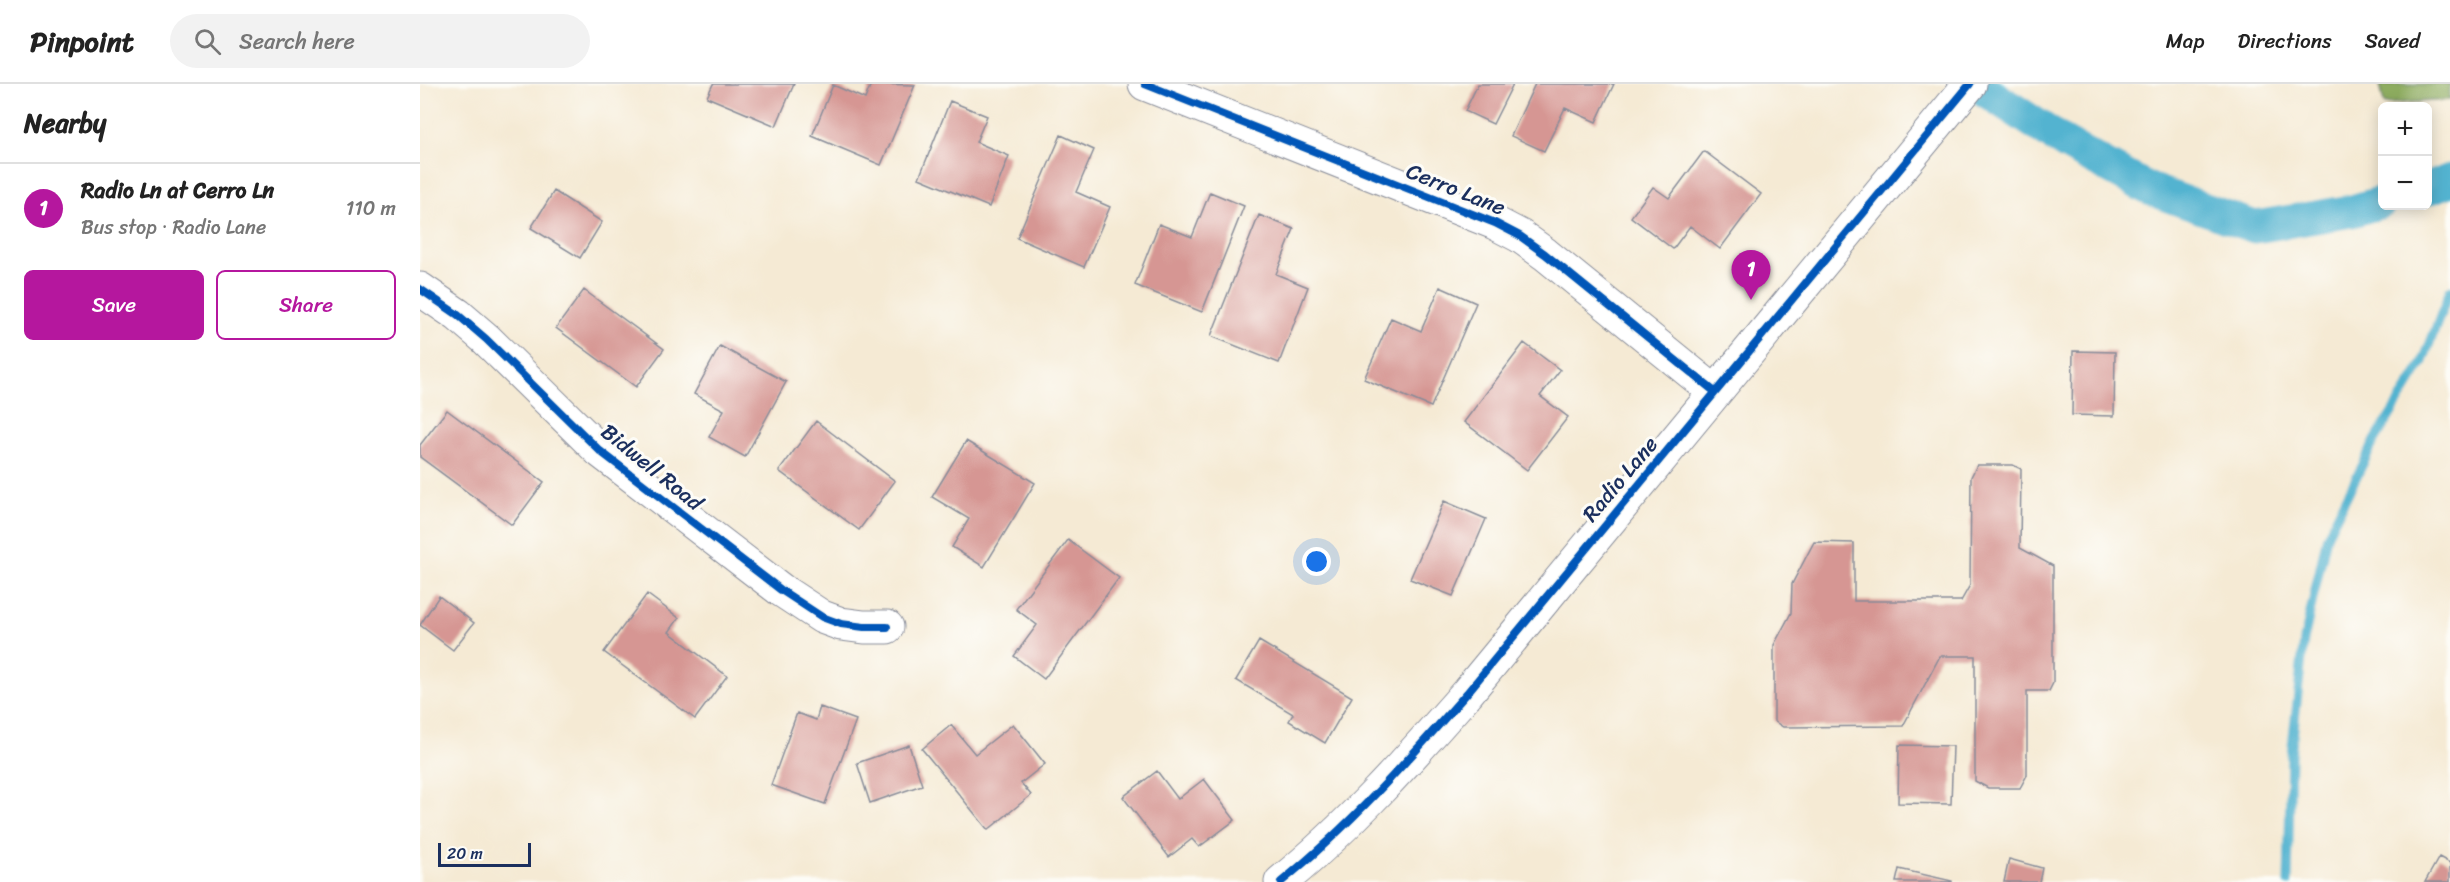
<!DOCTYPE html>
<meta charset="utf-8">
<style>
:root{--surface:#fff;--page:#f2f2f2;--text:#222;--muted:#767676;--line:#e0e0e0;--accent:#b5179e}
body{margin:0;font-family:Sriracha,sans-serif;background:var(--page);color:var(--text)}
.controls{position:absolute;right:18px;top:18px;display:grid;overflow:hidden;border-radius:9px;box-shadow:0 3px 15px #0003}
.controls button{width:54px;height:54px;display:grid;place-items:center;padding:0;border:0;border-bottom:2px solid var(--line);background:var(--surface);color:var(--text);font:30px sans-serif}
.scale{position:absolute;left:18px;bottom:15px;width:93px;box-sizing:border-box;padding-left:6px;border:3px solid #1b2f5e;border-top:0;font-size:16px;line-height:21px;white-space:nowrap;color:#1b2f5e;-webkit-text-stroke:4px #fdfcf7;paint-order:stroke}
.you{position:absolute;left:897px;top:478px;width:21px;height:21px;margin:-15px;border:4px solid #fff;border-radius:50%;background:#1a73e8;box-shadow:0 0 0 9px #1a73e833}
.badge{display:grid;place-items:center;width:39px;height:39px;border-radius:50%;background:var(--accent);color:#fff;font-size:20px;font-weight:700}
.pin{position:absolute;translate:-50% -50px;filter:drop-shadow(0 2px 3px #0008)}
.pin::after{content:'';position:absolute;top:32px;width:21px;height:18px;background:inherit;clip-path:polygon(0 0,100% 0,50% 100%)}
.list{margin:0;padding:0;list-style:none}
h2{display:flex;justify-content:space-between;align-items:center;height:78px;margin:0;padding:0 24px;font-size:26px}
h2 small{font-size:20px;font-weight:400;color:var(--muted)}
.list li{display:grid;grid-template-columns:39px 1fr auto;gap:18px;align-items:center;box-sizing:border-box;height:90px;padding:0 24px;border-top:2px solid var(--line)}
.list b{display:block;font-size:22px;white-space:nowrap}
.list p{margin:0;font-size:20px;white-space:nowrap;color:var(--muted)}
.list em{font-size:20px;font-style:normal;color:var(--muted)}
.actions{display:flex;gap:12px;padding:18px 24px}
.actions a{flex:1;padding:14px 0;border:2px solid var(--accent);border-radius:9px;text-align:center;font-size:21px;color:var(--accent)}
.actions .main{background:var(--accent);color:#fff}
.icon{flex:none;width:33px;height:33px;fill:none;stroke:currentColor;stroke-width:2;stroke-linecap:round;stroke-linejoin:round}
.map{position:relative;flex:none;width:2030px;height:798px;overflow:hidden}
header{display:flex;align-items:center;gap:36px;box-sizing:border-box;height:84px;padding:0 30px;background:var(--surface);border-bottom:2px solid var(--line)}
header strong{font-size:28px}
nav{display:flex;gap:33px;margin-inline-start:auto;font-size:21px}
.search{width:420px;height:54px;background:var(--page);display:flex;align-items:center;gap:15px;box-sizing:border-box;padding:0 21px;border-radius:33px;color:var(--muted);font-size:22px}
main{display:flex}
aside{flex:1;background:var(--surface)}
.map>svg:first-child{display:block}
.forest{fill:#8dac5f;stroke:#546e5e;stroke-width:1.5}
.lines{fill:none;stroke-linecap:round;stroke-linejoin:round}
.stream{stroke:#52b3d0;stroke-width:9}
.canal{stroke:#52b3d0;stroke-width:33}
.building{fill:#d69693}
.street-casing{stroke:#888c99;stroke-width:35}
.secondary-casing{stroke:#888c99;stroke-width:35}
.street{stroke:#fff;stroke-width:33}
.secondary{stroke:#fff;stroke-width:33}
.cycleway-casing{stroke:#fdfcf7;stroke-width:11}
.cycleway{stroke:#0057b8;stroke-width:8}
.labels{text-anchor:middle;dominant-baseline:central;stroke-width:6;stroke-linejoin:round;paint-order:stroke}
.street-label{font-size:22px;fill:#1b2f5e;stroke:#fdfcf7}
</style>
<header>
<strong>Pinpoint</strong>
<div class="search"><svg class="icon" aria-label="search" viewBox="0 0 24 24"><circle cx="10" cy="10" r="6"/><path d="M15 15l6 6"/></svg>Search here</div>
<nav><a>Map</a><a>Directions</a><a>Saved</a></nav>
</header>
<main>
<aside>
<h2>Nearby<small></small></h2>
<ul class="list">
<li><span class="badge">1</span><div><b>Radio Ln at Cerro Ln</b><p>Bus stop · Radio Lane</p></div><em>110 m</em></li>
</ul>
<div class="actions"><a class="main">Save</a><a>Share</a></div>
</aside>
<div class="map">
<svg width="2030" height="798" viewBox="0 0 2030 798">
<rect width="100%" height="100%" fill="#fdfcf7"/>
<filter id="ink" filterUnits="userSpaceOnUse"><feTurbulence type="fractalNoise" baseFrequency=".0167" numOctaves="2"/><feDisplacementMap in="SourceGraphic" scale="12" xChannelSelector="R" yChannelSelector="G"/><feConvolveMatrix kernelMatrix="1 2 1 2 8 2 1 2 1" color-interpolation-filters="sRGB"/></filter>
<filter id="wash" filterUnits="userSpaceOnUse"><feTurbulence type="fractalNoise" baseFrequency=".008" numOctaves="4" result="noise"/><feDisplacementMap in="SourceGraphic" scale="24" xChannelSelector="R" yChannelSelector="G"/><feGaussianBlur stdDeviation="1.35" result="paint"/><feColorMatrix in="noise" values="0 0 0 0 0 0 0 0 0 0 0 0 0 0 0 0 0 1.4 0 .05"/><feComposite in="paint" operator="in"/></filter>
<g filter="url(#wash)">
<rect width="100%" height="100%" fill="#f5ead4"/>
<!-- forest -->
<path class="forest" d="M1960 0H2030V16L1964 20Z"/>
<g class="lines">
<!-- stream -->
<path class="stream" d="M1868 798 1871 671 1884 556 1907 452 1954 358 2002 280 2030 206"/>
<!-- canal -->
<path class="canal" d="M1555 0 1646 60 1729 105 1835 143 1932 127 1962 118
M2008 105 2030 96"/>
</g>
<g id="blocks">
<!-- building -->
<path class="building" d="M293 0H374L356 42 287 13Z
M451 0 495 1 461 81 392 52 413 1 445 15Z
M1058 0H1093L1073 40 1045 27Z
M1115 0H1194L1176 38 1145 24 1124 67 1091 52Z
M530 17 567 32 556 58 589 72 569 123 499 94Z
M641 51 674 66 656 108 690 123 664 183 597 154Z
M1284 67 1341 110 1300 165 1270 142 1253 165 1211 133 1233 103 1249 114Z
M134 107 182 138 160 174 111 144Z
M790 108 824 122 782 228 715 201 739 140 772 153Z
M839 131 874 145 856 190 888 203 859 279 791 252Z
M1020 203 1056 219 1011 323 944 295 971 234 1001 247Z
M164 206 244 265 216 303 136 244Z
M1104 259 1140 286 1120 312 1148 333 1107 386 1044 338Z
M300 262 366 298 325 373 289 353 304 326 274 310Z
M1653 267 1695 268 1694 332 1652 331Z
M27 326 124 398 92 441 0 373V361Z
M396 337 475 397 439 446 359 387Z
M546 357 615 399 564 483 532 463 549 435 512 413Z
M1557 381H1593L1601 385 1600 464 1633 482V599L1629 607H1607V691L1600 704H1568L1555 697V572H1520L1483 642 1363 643 1354 637V561L1371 529 1372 500 1394 458 1434 459V517H1541L1550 501 1551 393Z
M1024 417 1066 435 1033 512 990 495Z
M648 456 699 494 624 595 594 572 617 541 596 525Z
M227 510 259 534 249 548 307 592 275 635 184 568Z
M19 512 54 539 33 566 0 541Z
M839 557 932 613 905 659 869 637 873 630 816 596Z
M400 623 436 636 405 720 351 701 377 629 396 636Z
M593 640 625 680 601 699 611 711 568 746 502 665 531 641 555 670Z
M489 661 502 701 450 719 437 679Z
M1479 661 1533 662 1531 720 1478 719Z
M737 687 758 715 784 695 815 736 779 763 772 755 749 773 703 713Z
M2019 773 2030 779V798H2005Z
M1589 775 1622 784 1619 798H1584Z
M1479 785 1532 797V798H1476Z"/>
</g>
</g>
<g filter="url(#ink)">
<use href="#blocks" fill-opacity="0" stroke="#888c99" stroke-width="1.5"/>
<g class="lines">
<defs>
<path id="street" d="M725 0 1075 139 1100 152 1125 170 1295 308
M0 205 38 231 66 255 180 367 361 506 402 533 421 540 444 543H467"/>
<path id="secondary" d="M861 798C930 742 989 675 1047 609L1550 0"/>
</defs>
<!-- street casing -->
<use href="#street" class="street-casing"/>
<!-- secondary casing -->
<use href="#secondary" class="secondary-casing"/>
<!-- street -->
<use href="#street" class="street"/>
<!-- secondary -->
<use href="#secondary" class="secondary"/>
<defs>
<path id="cycleway" d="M725 0 1075 139 1100 152 1125 170 1295 308
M0 205 38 231 66 255 180 367 361 506 402 533 421 540 444 543H467
M861 798C930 742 989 675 1047 609L1550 0"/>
</defs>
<!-- cycleway casing -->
<use href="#cycleway" class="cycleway-casing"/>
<!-- cycleway -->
<use href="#cycleway" class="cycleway"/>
</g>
</g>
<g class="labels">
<!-- street labels -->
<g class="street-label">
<text transform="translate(1036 105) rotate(22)">Cerro Lane</text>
<text transform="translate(232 383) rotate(39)">Bidwell Road</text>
<text transform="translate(1200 395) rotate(-50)">Radio Lane</text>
</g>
</g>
</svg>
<div class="controls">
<button>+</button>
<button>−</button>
</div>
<div class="scale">20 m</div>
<div class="you"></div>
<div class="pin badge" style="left:1331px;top:216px">1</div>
</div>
</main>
